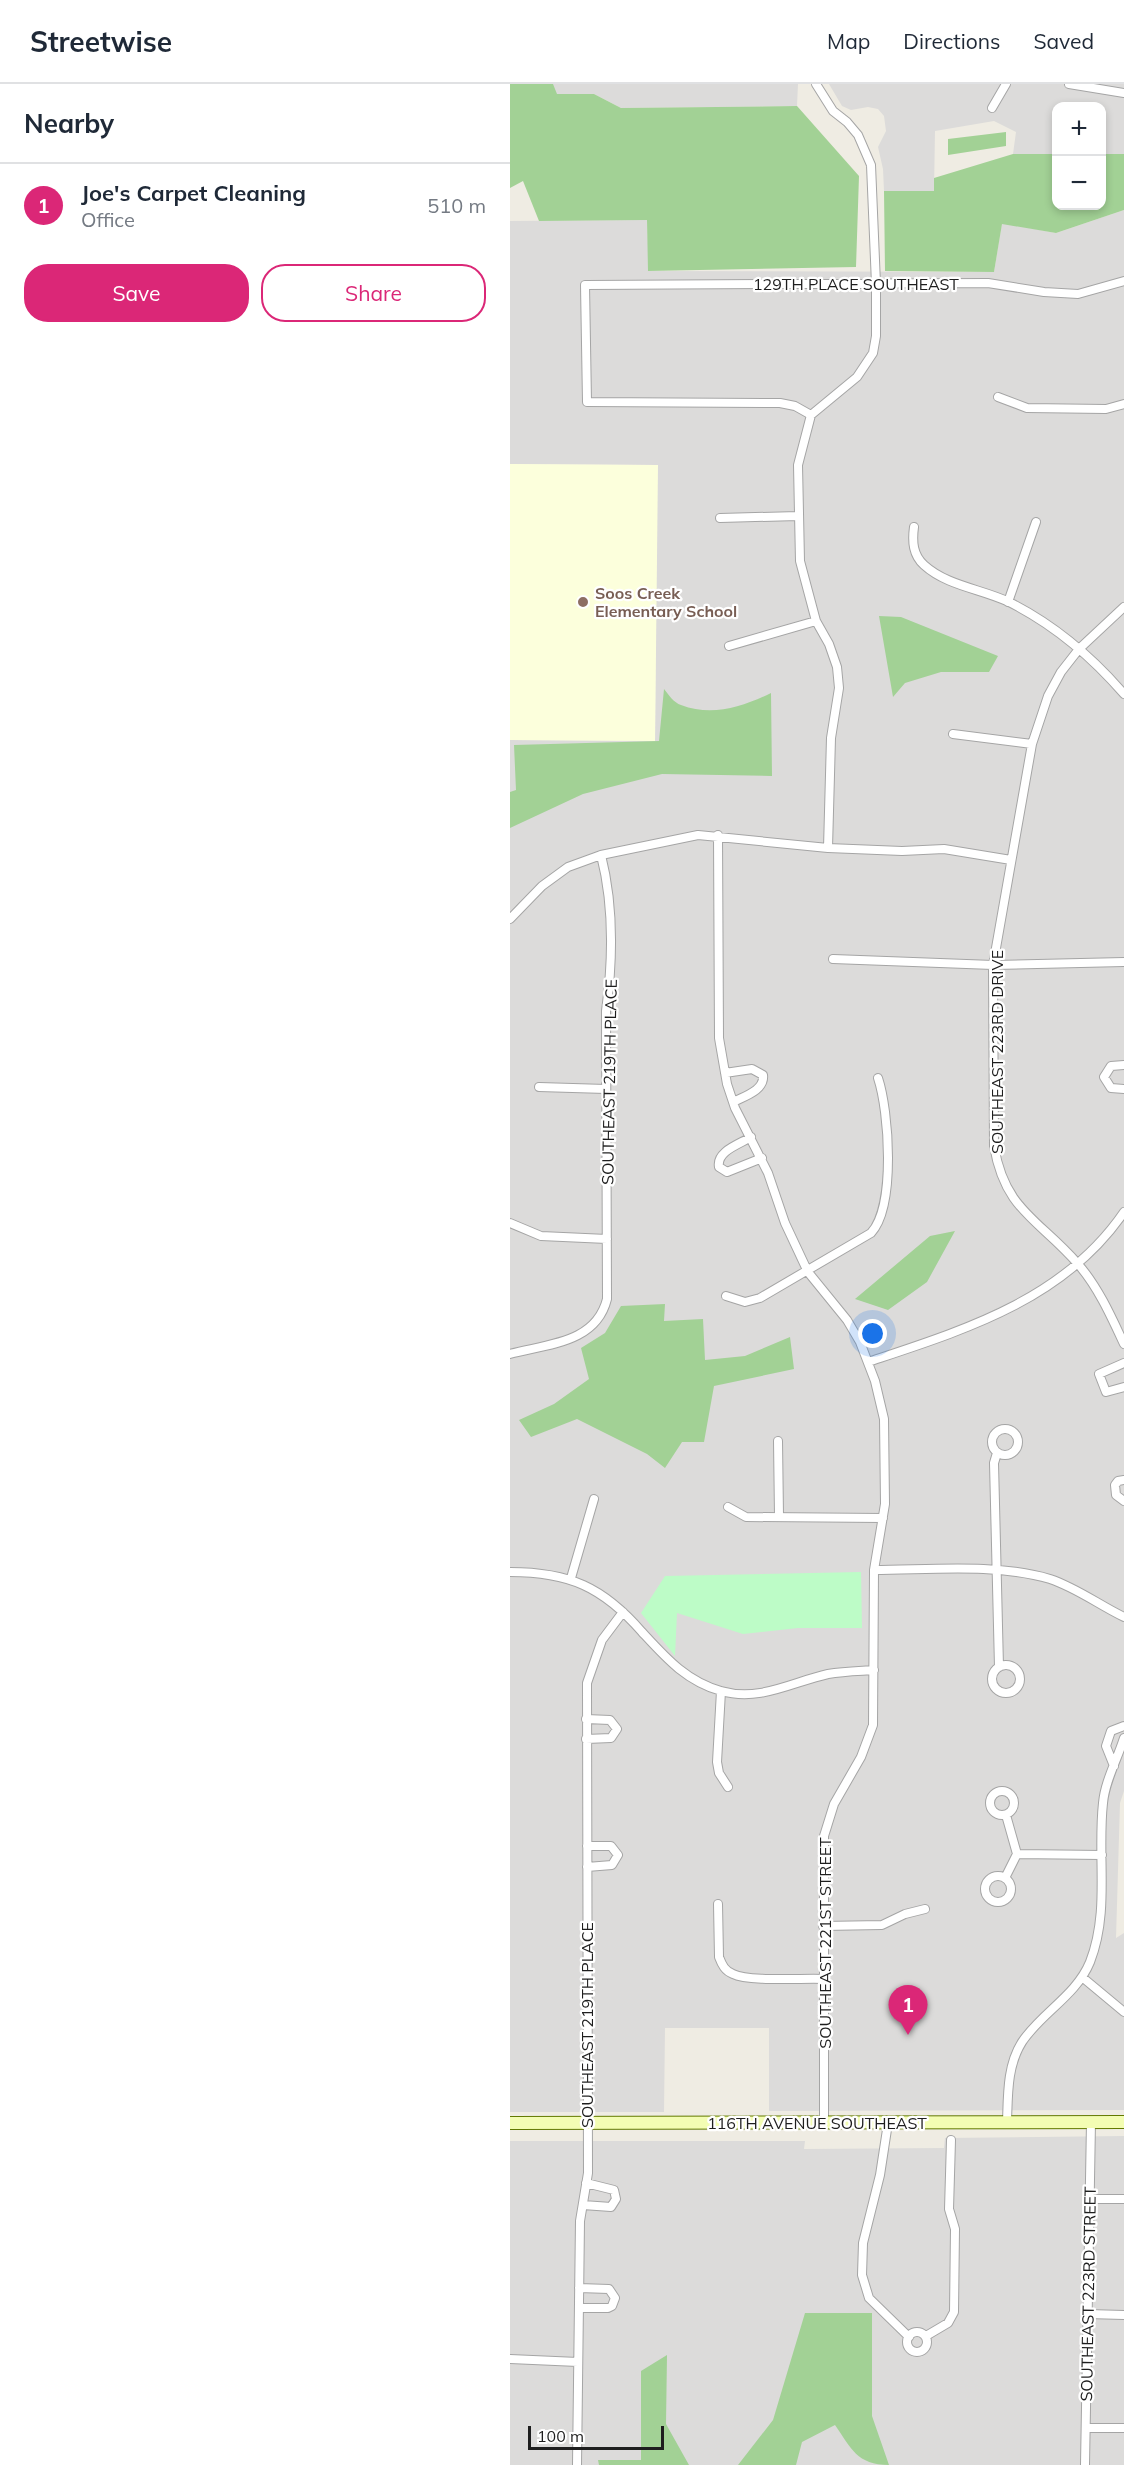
<!DOCTYPE html>
<meta charset="utf-8">
<style>
:root{--surface:#fff;--page:#f2f2f3;--text:#1f2937;--muted:#747a83;--line:#e0e1e3;--accent:#db2777}
body{margin:0;font-family:Mulish,sans-serif;background:var(--page);color:var(--text)}
.controls{position:absolute;right:18px;top:18px;display:grid;overflow:hidden;border-radius:12px;box-shadow:0 3px 9px #0003}
.controls button{width:54px;height:54px;display:grid;place-items:center;padding:0;border:0;border-bottom:2px solid var(--line);background:var(--surface);color:var(--text);font:30px sans-serif}
.scale{position:absolute;left:18px;bottom:15px;width:136px;box-sizing:border-box;padding-left:6px;border:3px solid #1e1e1e;border-top:0;font-size:16px;line-height:21px;white-space:nowrap;color:#1e1e1e;-webkit-text-stroke:4px #fff;paint-order:stroke}
.you{position:absolute;left:363px;top:1250px;width:21px;height:21px;margin:-15px;border:4px solid #fff;border-radius:50%;background:#1a73e8;box-shadow:0 0 0 9px #1a73e833}
.badge{display:grid;place-items:center;width:39px;height:39px;border-radius:50%;background:var(--accent);color:#fff;font-size:20px;font-weight:700}
.pin{position:absolute;translate:-50% -50px;filter:drop-shadow(0 2px 3px #0008)}
.pin::after{content:'';position:absolute;top:32px;width:21px;height:18px;background:inherit;clip-path:polygon(0 0,100% 0,50% 100%)}
.list{margin:0;padding:0;list-style:none}
h2{display:flex;justify-content:space-between;align-items:center;height:78px;margin:0;padding:0 24px;font-size:26px}
h2 small{font-size:20px;font-weight:400;color:var(--muted)}
.list li{display:grid;grid-template-columns:39px 1fr auto;gap:18px;align-items:center;box-sizing:border-box;height:84px;padding:0 24px;border-top:2px solid var(--line)}
.list b{display:block;font-size:22px;white-space:nowrap}
.list p{margin:0;font-size:20px;white-space:nowrap;color:var(--muted)}
.list em{font-size:20px;font-style:normal;color:var(--muted)}
.actions{display:flex;gap:12px;padding:18px 24px}
.actions a{flex:1;padding:14px 0;border:2px solid var(--accent);border-radius:24px;text-align:center;font-size:21px;color:var(--accent)}
.actions .main{background:var(--accent);color:#fff}
.map{position:relative;flex:none;width:614px;height:2381px;overflow:hidden}
header{display:flex;align-items:center;gap:36px;box-sizing:border-box;height:84px;padding:0 30px;background:var(--surface);border-bottom:2px solid var(--line)}
header strong{font-size:28px}
nav{display:flex;gap:33px;margin-inline-start:auto;font-size:21px}
main{display:flex}
aside{flex:1;background:var(--surface)}
.map>svg:first-child{display:block}
.residential{fill:#dcdbda}
.education{fill:#fcffdc}
.forest{fill:#a2d195}
.park{fill:#bdfcc7}
.lines{fill:none;stroke-linecap:round;stroke-linejoin:round}
.minor-casing{stroke:#a5a5a5;stroke-width:10}
.secondary-casing{stroke:#627900;stroke-width:14}
.minor{stroke:#fff;stroke-width:8}
.secondary{stroke:#f3fdb3;stroke-width:12}
.education-dot{fill:#8d6e63;stroke:#fff;stroke-width:2}
.labels{text-anchor:middle;dominant-baseline:central;stroke-width:4.5;stroke-linejoin:round;paint-order:stroke}
.street-label{font-size:16px;fill:#1e1e1e;stroke:#fff}
.education-label{font-size:16px;font-weight:bold;fill:#785e54;stroke:#fff;text-anchor:start}
</style>
<header>
<strong>Streetwise</strong>
<nav><a>Map</a><a>Directions</a><a>Saved</a></nav>
</header>
<main>
<aside>
<h2>Nearby<small></small></h2>
<ul class="list">
<li><span class="badge">1</span><div><b>Joe's Carpet Cleaning</b><p>Office</p></div><em>510 m</em></li>
</ul>
<div class="actions"><a class="main">Save</a><a>Share</a></div>
</aside>
<div class="map">
<svg width="614" height="2381" viewBox="0 0 614 2381">
<rect width="100%" height="100%" fill="#efece3"/>
<!-- residential -->
<path class="residential" d="M0 0H288L287 22 111 24 84 10H0Z
M319 0H614V70H592V22H546V70H503L506 48 484 37 425 47 424 107H374L373 85 368 63 376 47 374 32 368 25 358 23 341 26 332 22Z
M614 126V1707L610 1719 606 1854 614 1849V2026L259 2027V1944H155L154 2028H0V656L145 657 147 381 0 380V137L137 136 139 187 484 188 492 139 546 149Z
M614 2052V2381H0V2057H295L294 2065 434 2064 435 2054Z"/>
<!-- education -->
<path class="education" d="M0 380 148 381 145 657 0 656Z"/>
<!-- forest -->
<path class="forest" d="M0 0H43L47 10H84L111 24 287 22 349 92 346 183 138 187 137 136 29 137 13 97 0 104Z
M496 48V62L438 71V55Z
M503 70H546V122H592V70H614V126L546 149 492 140 484 188 375 187 374 107H424V94Z
M369 532 391 533 488 572 479 588H431L395 599 383 613Z
M154 605C158 610 164 619 171 621 202 633 232 623 261 609L262 692 152 690 73 710 0 744V708L6 706 4 661 149 657Z
M445 1147 417 1198 378 1226 345 1215 420 1152Z
M155 1220 154 1237 193 1235 195 1276 235 1272 280 1253 284 1285 204 1302 194 1358H172L155 1384 137 1370 67 1335 21 1353 9 1336 44 1320 79 1295 71 1264 95 1249 111 1222Z
M295 2229H362V2332L379 2381C347 2381 341 2364 325 2341L292 2358 286 2381H228L263 2336Z
M157 2271 156 2340 179 2381H89L88 2376H131V2287Z"/>
<!-- park -->
<path class="park" d="M351 1488 352 1544H288L233 1550 167 1529 165 1572 131 1529 155 1492Z"/>
<g class="lines">
<defs>
<path id="minor" d="M306 0 323 27 337 38 348 51 361 81 366 200V252L363 269 347 293 301 331 288 381 290 477 306 537 319 560 327 583 329 604 321 654 318 764
M559 0 614 9
M482 24 496 0
M488 313 517 324 596 325 614 320
M301 331 285 322 270 319 77 318 75 201 478 199 534 208 568 210 614 197
M210 434 288 432
M404 443C402 458 403 471 414 481 437 502 472 505 499 518 543 540 582 573 614 610
M498 518 526 438
M614 523 569 565 551 588 538 612 522 660 483 881 484 1062C495 1127 529 1135 568 1180 588 1203 601 1232 614 1260
M219 562 306 537
M443 650 522 660
M208 751 209 954 217 1000 225 1024 258 1089 275 1139 298 1188 337 1236 350 1258 365 1297 374 1335 375 1420 364 1486 363 1641 351 1673 324 1720 314 1752V2039
M0 835 32 802 58 783 91 771 188 751 318 764 392 767 434 765 501 776
M323 875 483 881 614 878
M614 981 601 982 594 993 601 1004 614 1005
M215 989 242 985 253 991C255 1006 235 1012 223 1018
M29 1003 96 1005
M241 1053C230 1060 206 1067 209 1083L217 1088 252 1074
M0 1139 31 1152 97 1155
M216 1212 235 1218 250 1214 361 1149C386 1122 379 1027 368 994
M0 1270C38 1260 86 1259 97 1215L96 927C103 876 104 822 91 771
M358 1278C454 1246 554 1216 614 1128
M614 1279 589 1290 596 1308 614 1303
M482 1358a13 13 0 1 1 26 0a13 13 0 1 1-26 0Z
M268 1357 269 1432
M487 1369 484 1379 489 1583
M614 1396 608 1397 605 1401 606 1411 614 1417
M218 1423 236 1433 373 1434
M364 1486C419 1486 487 1479 540 1495 567 1504 589 1521 614 1533
M0 1488C59 1488 93 1503 132 1548 156 1574 176 1597 211 1607 250 1618 282 1598 318 1590 334 1587 349 1587 364 1586
M61 1494 84 1415
M482 1595a14 14 0 1 1 28 0a14 14 0 1 1-28 0Z
M211 1607 207 1678 209 1689 218 1703
M76 1635 100 1636 107 1645 101 1654 76 1655
M604 1682 596 1662 601 1647 614 1642
M480 1719a12 12 0 1 1 24 0a12 12 0 1 1-24 0Z
M77 1762H101L108 1771 102 1781 77 1783
M507 1770 592 1771
M475 1805a13 13 0 1 1 26 0a13 13 0 1 1-26 0Z
M495 1794 507 1770 496 1731
M208 1820 209 1873C212 1881 215 1887 223 1890 239 1898 293 1894 313 1895
M313 1842 372 1841 395 1830 415 1825
M572 1893 614 1928
M497 2038C498 2010 497 1982 512 1958 531 1929 566 1912 580 1878 600 1827 587 1773 593 1719 595 1697 607 1676 614 1654
M378 2039 370 2091 353 2159 352 2191 359 2214 399 2253
M580 2115H614
M73 2121 101 2123 106 2115 104 2106 76 2099
M69 2224H98L102 2222 105 2214 99 2205 69 2204
M578 2230 614 2231
M397 2258a10 10 0 1 1 20 0a10 10 0 1 1-20 0Z
M416 2252 438 2239 444 2228 445 2145 439 2125 441 2056
M0 2275 68 2278
M576 2344H614
M67 2381 70 2137 78 2089 77 1599 92 1556 113 1528
M575 2381 581 2038"/>
<path id="secondary" d="M0 2039 614 2038"/>
</defs>
<!-- minor casing -->
<use href="#minor" class="minor-casing"/>
<!-- secondary casing -->
<use href="#secondary" class="secondary-casing"/>
<!-- minor -->
<use href="#minor" class="minor"/>
<!-- secondary -->
<use href="#secondary" class="secondary"/>
</g>
<!-- markers -->
<circle class="education-dot" cx="73" cy="518" r="6"/>
<g class="labels">
<!-- street labels -->
<g class="street-label">
<text x="346" y="200">129TH PLACE SOUTHEAST</text>
<text transform="translate(487 968) rotate(-90)">SOUTHEAST 223RD DRIVE</text>
<text transform="translate(99 998) rotate(-89)">SOUTHEAST 219TH PLACE</text>
<text transform="translate(315 1859) rotate(-90)">SOUTHEAST 221ST STREET</text>
<text transform="translate(77 1941) rotate(-90)">SOUTHEAST 219TH PLACE</text>
<text x="307" y="2039">116TH AVENUE SOUTHEAST</text>
<text transform="translate(578 2210) rotate(-89)">SOUTHEAST 223RD STREET</text>
</g>
<!-- education labels -->
<g class="education-label">
<text x="85" y="509">Soos Creek<tspan x="85" dy="18">Elementary School</tspan></text>
</g>
</g>
</svg>
<div class="controls">
<button>+</button>
<button>−</button>
</div>
<div class="scale">100 m</div>
<div class="you"></div>
<div class="pin badge" style="left:398px;top:1951px">1</div>
</div>
</main>
